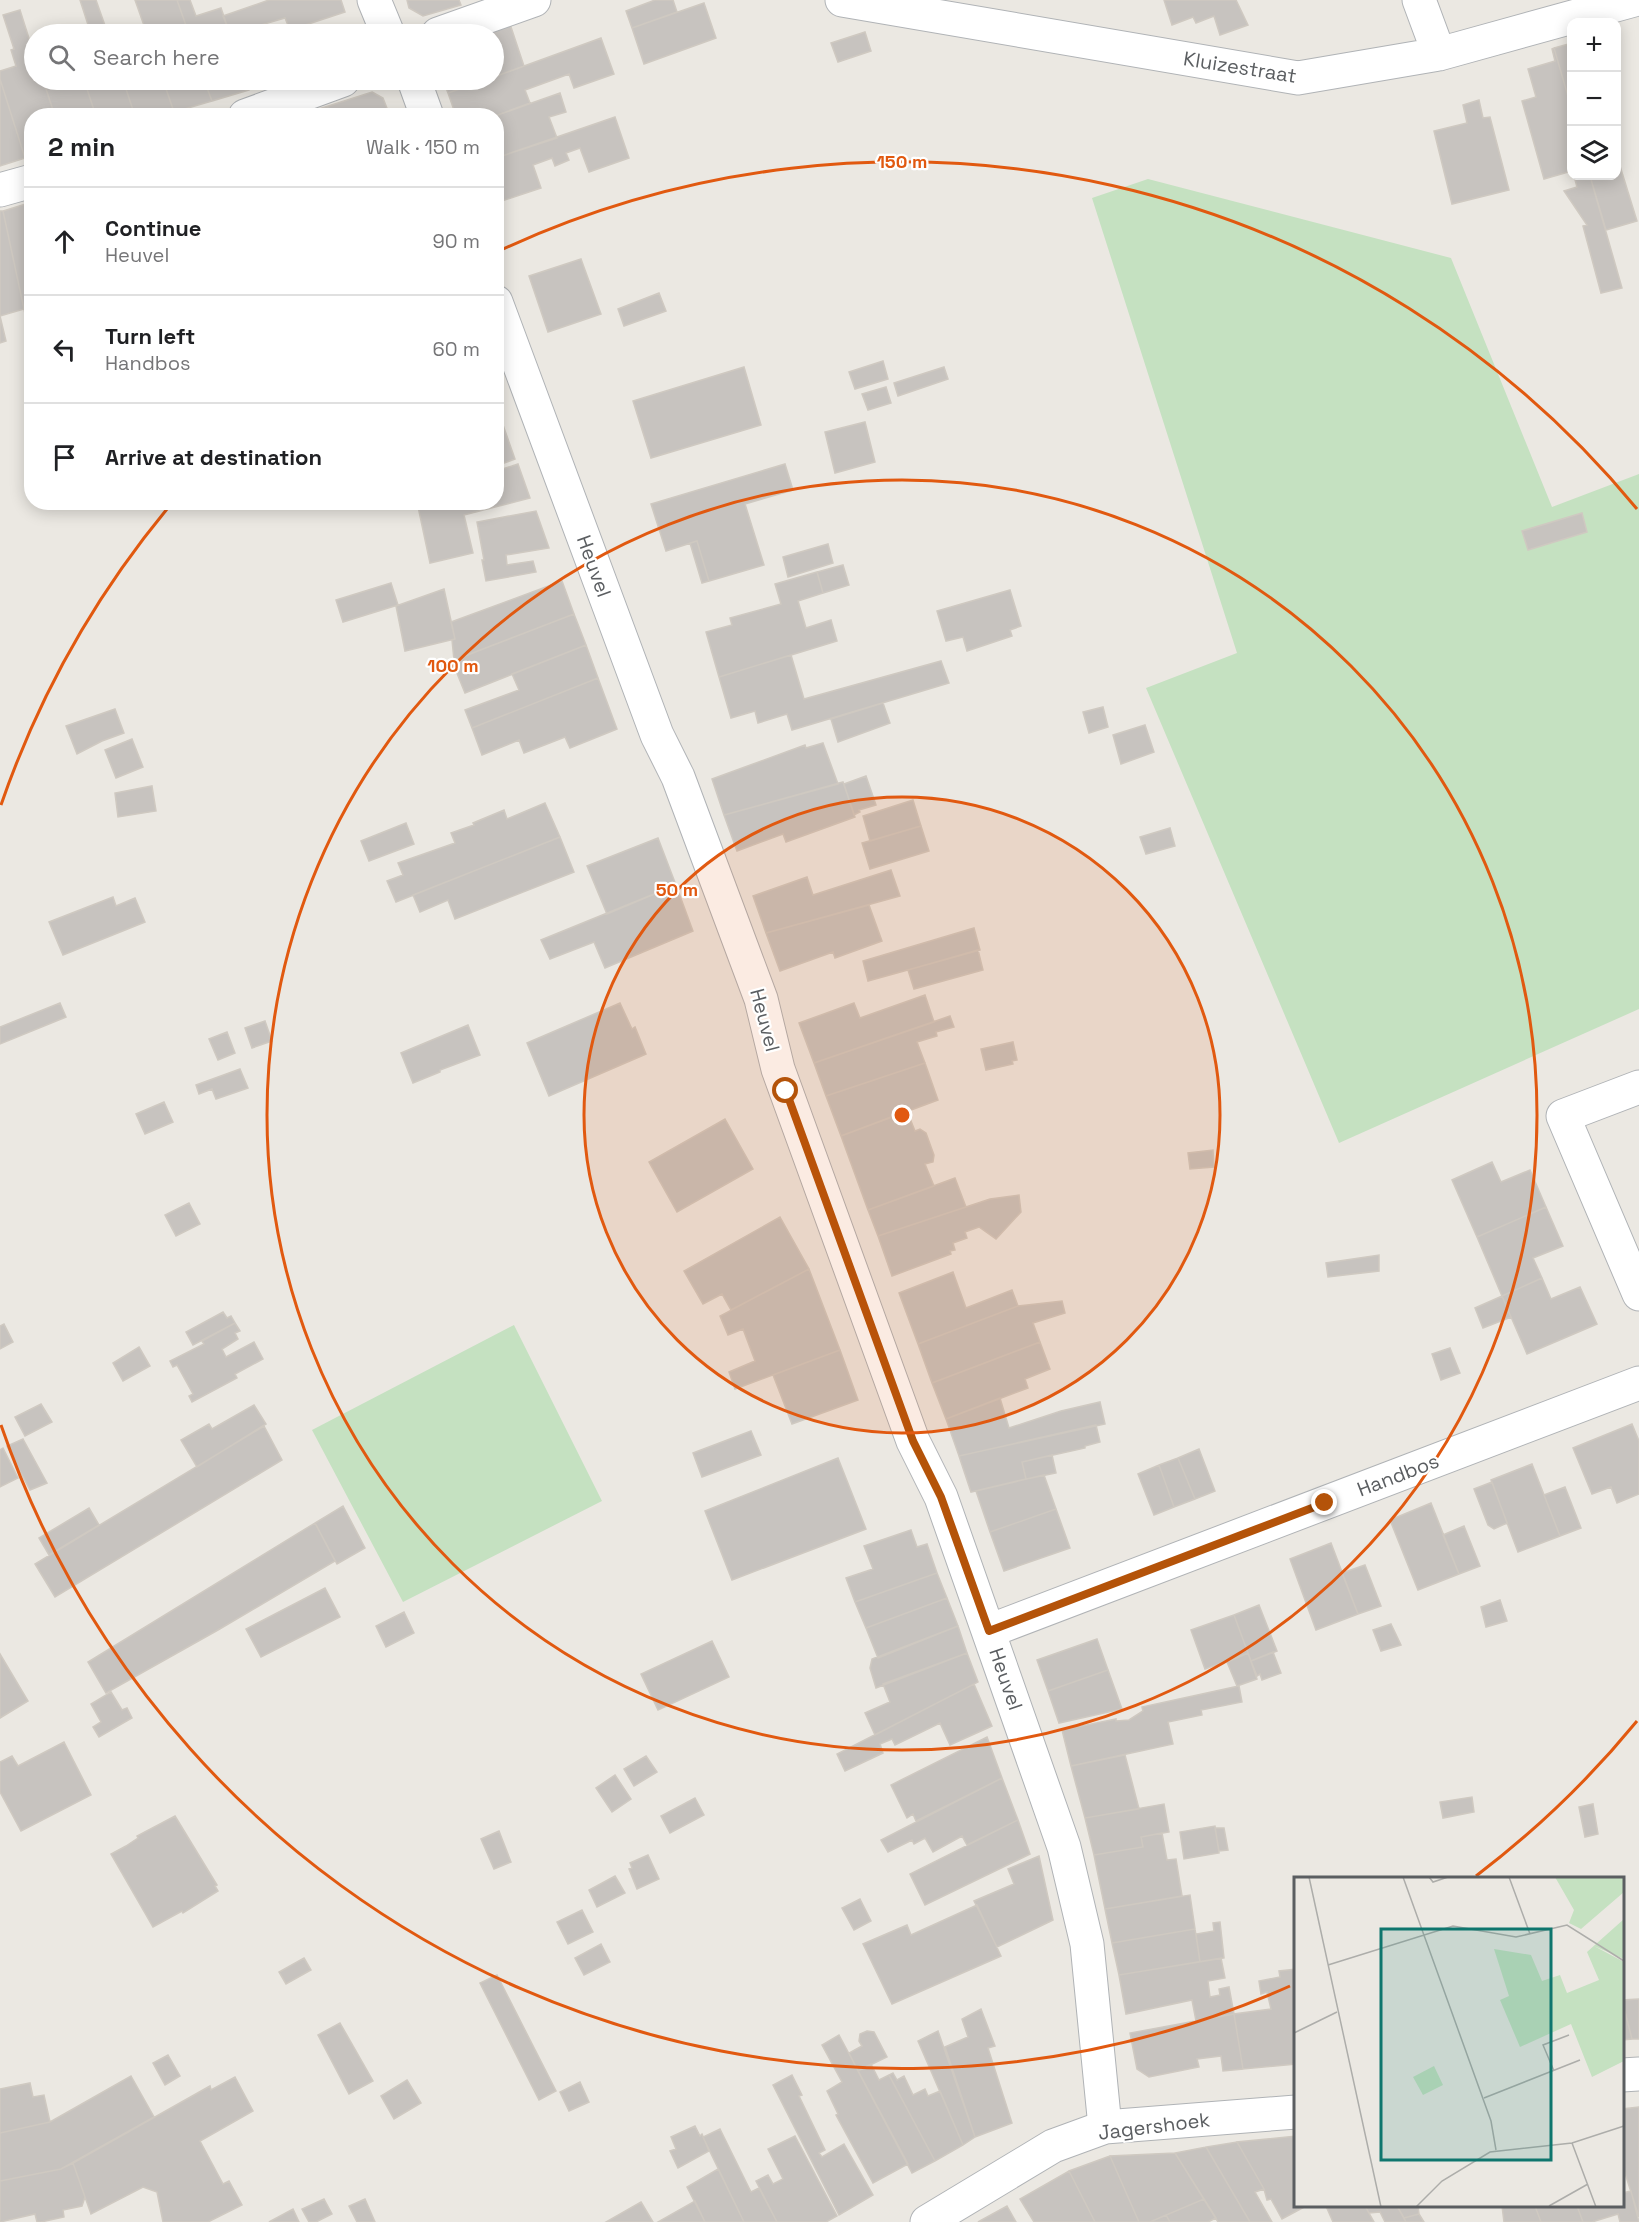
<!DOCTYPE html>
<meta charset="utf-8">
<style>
:root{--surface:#fff;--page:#f6f6f6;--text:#202124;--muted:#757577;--line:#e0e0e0}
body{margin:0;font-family:"Space Grotesk",sans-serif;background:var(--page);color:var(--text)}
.controls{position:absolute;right:18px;top:18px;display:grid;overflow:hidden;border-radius:12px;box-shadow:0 3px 15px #0003}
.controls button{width:54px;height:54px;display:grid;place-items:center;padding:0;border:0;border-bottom:2px solid var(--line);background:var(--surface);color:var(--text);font:30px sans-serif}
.stop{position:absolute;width:18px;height:18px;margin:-14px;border:4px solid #b45309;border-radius:50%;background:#fff}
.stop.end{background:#b45309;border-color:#fff;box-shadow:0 2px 6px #0008}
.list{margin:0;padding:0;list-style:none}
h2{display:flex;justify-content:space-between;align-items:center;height:78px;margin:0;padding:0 24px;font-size:26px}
h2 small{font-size:20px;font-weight:400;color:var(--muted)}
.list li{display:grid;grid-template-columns:39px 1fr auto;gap:18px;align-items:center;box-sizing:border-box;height:108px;padding:0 24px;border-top:2px solid var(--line)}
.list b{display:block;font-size:22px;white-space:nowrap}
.list p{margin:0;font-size:20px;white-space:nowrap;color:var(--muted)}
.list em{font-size:20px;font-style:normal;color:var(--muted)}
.icon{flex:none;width:33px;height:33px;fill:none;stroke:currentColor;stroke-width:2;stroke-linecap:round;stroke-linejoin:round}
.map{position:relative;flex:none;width:1639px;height:2222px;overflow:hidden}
.search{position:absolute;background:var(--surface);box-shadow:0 3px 15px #0003;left:24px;top:24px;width:480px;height:66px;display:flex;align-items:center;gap:15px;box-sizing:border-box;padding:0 21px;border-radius:33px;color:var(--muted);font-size:22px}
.panel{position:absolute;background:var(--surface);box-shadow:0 3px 15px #0003;left:24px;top:108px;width:480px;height:402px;border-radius:24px}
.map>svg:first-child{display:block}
.green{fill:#c5e1c1}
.building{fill:#c7c3bf;stroke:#cfc9c1;stroke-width:1.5}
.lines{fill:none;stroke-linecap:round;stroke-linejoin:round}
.minor-casing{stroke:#b0b3b6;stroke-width:35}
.tertiary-casing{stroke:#b0b3b6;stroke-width:35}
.minor{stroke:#fff;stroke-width:33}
.tertiary{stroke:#fff;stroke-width:33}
.route{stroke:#b45309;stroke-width:8}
.ring{fill:none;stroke:#e15910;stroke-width:3}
.labels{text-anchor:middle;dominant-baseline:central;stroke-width:4.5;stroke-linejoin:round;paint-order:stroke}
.street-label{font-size:20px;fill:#5b5e61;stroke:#fff}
.inset-road{fill:none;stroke:#adadaa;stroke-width:1.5}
.view{fill:#0f766e;fill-opacity:0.15;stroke:#0f766e;stroke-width:3}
.inset-edge{fill:none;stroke:#5b5e61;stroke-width:3}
.centre{fill:#e15910;stroke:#fff;stroke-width:3}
.ring-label{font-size:18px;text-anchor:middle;font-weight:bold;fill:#e15910;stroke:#fff;stroke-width:4.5;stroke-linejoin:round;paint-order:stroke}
</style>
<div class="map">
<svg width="1639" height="2222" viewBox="0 0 1639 2222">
<rect width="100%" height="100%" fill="#ebe8e2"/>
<!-- green -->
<path class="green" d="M1148 179 1451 258 1552 507 1639 474V1009L1339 1143 1146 688 1237 653 1092 198Z
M514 1325 602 1501 403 1602 312 1430Z"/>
<!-- building -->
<path class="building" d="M80 0H96L108 34H91Z
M135 0H177L189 34H147Z
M177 0H190L196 16 221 8 230 34H189Z
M269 0H341L345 12 290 30 285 18 230 34 223 16Z
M407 0H459L461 5 423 16 409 8Z
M655 0H673L677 12 632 28 626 11Z
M1164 0H1236L1248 25 1220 35 1214 16 1196 23 1193 17 1172 25Z
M704 3 716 38 644 64 632 28Z
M20 10 34 54V80H43L55 116H32V156L25 158 0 79V71L16 66 11 50 14 49 3 15Z
M510 24 524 66 494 77V34H481Z
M144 27 147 34H121Z
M865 32 871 51 838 62 831 43Z
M601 38 614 74 574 88 569 74 525 90 530 103 495 116H456L448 93 485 80H494V77Z
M1572 43V110L1554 48Z
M1554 48 1572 110V171L1544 179 1522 101 1536 97 1528 69 1555 61 1552 49Z
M0 79 25 158 0 166Z
M43 80H84L96 116H55Z
M84 80H123L135 116H96Z
M123 80H163L174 112 164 116H135Z
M163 80H204L212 101 174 112Z
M204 80H246L249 90 212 101Z
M443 80H485L448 93Z
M372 92 383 98 390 116H331L328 108 307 116H297Z
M560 93 566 112 549 117 557 138 496 158 495 116Z
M1479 100 1483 118 1490 117 1509 190 1452 204 1434 131 1467 123 1463 105Z
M615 117 629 158 589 172 580 148 566 153 569 160 555 166 552 158 533 165 541 188 496 203V158Z
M1616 153 1637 221 1606 230 1590 176H1616Z
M1574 176H1590L1622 288 1601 293 1583 226 1587 225 1564 191 1577 187Z
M32 202V337H30L3 211Z
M0 211H3L24 309 0 316 6 341 0 343Z
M581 259 601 314 548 332 529 276Z
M659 293 666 311 624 326 618 309Z
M883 361 888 379 855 389 849 372Z
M744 367 761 425 651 458 633 401Z
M944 367 948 379 898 396 894 383Z
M886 387 891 403 868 410 862 394Z
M496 407 503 425 496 427Z
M865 422 875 462 835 473 825 432Z
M503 425 515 459 496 466V427Z
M518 464 530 498 464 515 473 553 430 563 417 502H496V471Z
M785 464 793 490 745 504 764 565 709 581 697 541 666 551 651 504Z
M536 511 549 548 506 555 507 565 533 561 536 572 486 581 482 560H484L477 522Z
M1582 513 1587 532 1528 550 1522 531Z
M697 541 709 581 702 583 690 543Z
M828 544 833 563 788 577 783 557Z
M843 565 849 585 823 593 817 572Z
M817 572 823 593 798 601 806 628 831 620 837 641 719 677 706 632 732 625 730 618 781 604 775 584Z
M562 581 574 614 454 660 452 640 455 639 451 622Z
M391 583 398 605 343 622 336 600Z
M444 589 455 639 405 651 396 606Z
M1010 590 1021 626 1010 630 1012 636 967 651 963 637 946 641 937 611Z
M574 614 586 645 465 693 452 661Z
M586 645 598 678 472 728 465 710 519 690 512 674Z
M791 655 804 699 941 661 949 683 792 730 787 714 758 723 755 711 731 718 719 677Z
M598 678 617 729 570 748 565 737 524 753 519 740 482 755 472 728Z
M883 703 890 723 838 742 831 719Z
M1103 707 1108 727 1089 733 1083 712Z
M115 709 124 733 102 741 77 754 66 726Z
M1145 725 1154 752 1121 764 1113 735Z
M132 739 143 767 116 778 105 750Z
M823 743 838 784 724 815 712 779 805 745 806 748Z
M866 776 876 805 859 810 860 812 854 815 844 784Z
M843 782 855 817 786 842 783 834 737 851 724 815Z
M152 786 156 811 118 817 115 793Z
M913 800 921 826 870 841 863 816Z
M545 803 560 837 396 902 387 881 403 875 398 863 455 843 451 833 474 825 473 823 504 810 507 819Z
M406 823 414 844 369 861 361 841Z
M921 826 929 851 870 869 862 843Z
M1170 828 1175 846 1146 854 1140 837Z
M560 837 574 872 455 919 448 900 420 912 413 895Z
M658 838 676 885 607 914 587 866Z
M891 870 900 896 766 933 753 896 807 877 813 895Z
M676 885 693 931 605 968 594 942 550 959 541 940Z
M113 897 116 906 135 898 145 922 63 955 49 922Z
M869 905 882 941 835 958 833 952 780 971 766 933Z
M974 928 980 950 868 981 863 961Z
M978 950 983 970 914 989 908 970Z
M925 995 934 1022 814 1063 799 1023 854 1003 860 1018Z
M60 1003 66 1017 0 1044V1027Z
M620 1003 632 1029 635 1027 646 1054 549 1096 527 1043Z
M950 1016 954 1027 936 1032 937 1036 917 1042 925 1063 826 1096 814 1063Z
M265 1021 272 1041 252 1048 245 1028Z
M468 1025 480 1055 440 1070V1072L413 1083 401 1053Z
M227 1032 235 1053 218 1060 209 1039Z
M1013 1042 1017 1060 1012 1061 1013 1064 986 1070 981 1049Z
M925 1063 938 1100 841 1136 826 1096Z
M240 1069 248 1088 216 1099 212 1089 199 1094 196 1085Z
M164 1102 173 1122 145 1134 136 1114Z
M907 1111 915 1131 920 1129 926 1133 934 1155 933 1162 925 1164 934 1186 868 1210 841 1136Z
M725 1119 753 1169 677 1212 649 1162Z
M1213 1150 1214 1167 1190 1169 1188 1153Z
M1492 1162 1501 1182 1530 1170 1546 1207 1477 1237 1452 1180Z
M955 1178 966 1207 878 1236 868 1210Z
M1019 1195 1021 1212 996 1239 979 1227 965 1232 967 1238 953 1243 955 1250 950 1251 951 1254 892 1276 878 1236 990 1199Z
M189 1203 200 1224 176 1236 165 1215Z
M1546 1207 1563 1246 1533 1258 1542 1278 1502 1296 1477 1237Z
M780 1217 809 1269 731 1310 722 1294 703 1304 684 1271Z
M1379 1255V1271L1328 1277 1326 1263Z
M809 1269 840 1350 735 1389 729 1372 755 1361 743 1329 728 1335 720 1316Z
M953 1272 966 1308 1012 1290 1018 1306 918 1344 899 1293Z
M1542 1278 1551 1299 1580 1287 1597 1324 1527 1354 1502 1296Z
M1502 1296 1511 1317 1483 1328 1475 1308Z
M1062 1301 1065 1313 1033 1323 1040 1342 932 1383 918 1344 1018 1306Z
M223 1312 227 1318 231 1316 235 1323 193 1345 186 1332Z
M235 1323 240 1331 235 1333 238 1339 222 1349 226 1357 254 1342 263 1359 235 1374 237 1378 192 1402 189 1396 193 1394 177 1365 173 1367 170 1361 204 1344 202 1341Z
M4 1324 13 1342 0 1349V1326Z
M1040 1342 1050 1369 1025 1379 1028 1388 946 1419 932 1383Z
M139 1347 150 1366 123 1381 113 1363Z
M1450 1348 1460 1373 1441 1380 1432 1354Z
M840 1350 858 1400 792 1424 773 1375Z
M1000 1398 1009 1428 1061 1411 1100 1402 1105 1424 959 1456 946 1419Z
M41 1404 52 1422 25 1436 15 1417Z
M254 1405 266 1424 197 1467 181 1440 209 1424 212 1429Z
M1632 1424 1639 1441V1494L1617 1503 1611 1487 1592 1494 1573 1448Z
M1096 1425 1100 1442 1085 1446V1448L1022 1462 1026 1479 971 1492 959 1456Z
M264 1426 282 1460 55 1597 35 1564Z
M751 1431 761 1455 702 1477 693 1453Z
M23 1439 47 1483 30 1490 7 1446Z
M3 1448 18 1478 0 1487V1450Z
M1199 1449 1215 1491 1195 1499 1178 1458Z
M1052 1455 1056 1473 1026 1479 1022 1462Z
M838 1458 866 1529 732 1580 705 1511Z
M1178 1458 1195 1499 1174 1507 1159 1465Z
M1532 1464 1560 1536 1518 1552 1491 1480Z
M1159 1465 1174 1507 1154 1515 1138 1474Z
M1044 1475 1056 1509 990 1532 976 1491Z
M1492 1482 1507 1523 1494 1529 1488 1525 1474 1489Z
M1565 1487 1581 1528 1560 1536 1544 1495Z
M1431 1503 1459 1574 1418 1590 1390 1520Z
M343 1506 365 1548 337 1564 315 1523Z
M89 1508 99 1525 49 1555 39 1538Z
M1056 1509 1070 1548 1004 1571 990 1532Z
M315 1523 335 1561 218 1630 106 1693 88 1662Z
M1464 1526 1480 1566 1459 1574 1443 1535Z
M911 1530 917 1547 927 1544 937 1573 855 1602 846 1578 873 1569 864 1546Z
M1331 1543 1358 1614 1316 1630 1290 1559Z
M1365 1565 1381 1606 1358 1614 1342 1573Z
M937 1573 947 1598 866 1628 855 1602Z
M325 1588 340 1617 261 1657 246 1629Z
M947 1598 958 1626 878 1658 866 1628Z
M1500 1600 1507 1621 1486 1627 1481 1607Z
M1259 1605 1277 1651 1251 1661 1234 1615Z
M404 1612 414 1633 386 1647 376 1626Z
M1234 1615 1248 1653 1205 1669 1191 1630Z
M1391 1624 1401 1645 1381 1651 1373 1630Z
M958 1626 967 1653 876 1688 870 1668 872 1659Z
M1097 1639 1108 1670 1048 1691 1037 1660Z
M712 1641 729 1677 658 1710 641 1674Z
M1273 1652 1281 1673 1262 1680 1260 1674 1257 1676 1251 1661Z
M967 1653 978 1682 875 1735 865 1713 890 1702 883 1684Z
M1248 1653 1257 1679 1237 1686 1227 1662Z
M0 1654 28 1701 0 1718Z
M1108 1670 1122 1709 1059 1723 1048 1691Z
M974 1684 992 1726 950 1745 940 1723 895 1745 892 1739 880 1744 883 1753 845 1771 837 1754Z
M1239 1686 1242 1702 1201 1710 1202 1715 1168 1722 1173 1744 1071 1766 1062 1730 1116 1719V1721L1129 1720 1143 1711 1142 1707Z
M111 1692 122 1710 127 1708 132 1718 99 1737 93 1727 101 1722 91 1704Z
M987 1737 1002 1778 916 1821 913 1814 907 1818 891 1785Z
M64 1742 91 1795 21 1831 0 1792V1762L12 1756 18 1766Z
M1125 1755 1139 1809 1085 1818 1071 1766Z
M646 1756 657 1772 634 1786 624 1769Z
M615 1775 631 1799 612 1812 596 1788Z
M1002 1778 1018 1820 967 1845 962 1836 933 1852 925 1838 914 1844 912 1840 888 1852 881 1840Z
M1472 1797 1474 1812 1443 1818 1440 1802Z
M695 1798 704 1815 670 1833 661 1816Z
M1164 1804 1169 1832 1141 1837 1143 1847 1094 1855 1085 1818Z
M1593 1804 1598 1834 1585 1837 1579 1807Z
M175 1816 217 1885 215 1886 218 1891 183 1913 182 1911 153 1927 111 1854 126 1846 138 1838 137 1836Z
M1018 1820 1030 1854 925 1905 910 1874Z
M1215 1826 1219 1853 1184 1859 1180 1832Z
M1215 1828H1224L1228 1850 1219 1851Z
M499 1831 511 1862 494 1869 481 1839Z
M1162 1833 1167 1860 1176 1859 1182 1896 1105 1909 1094 1855 1143 1847 1141 1837Z
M648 1855 659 1879 637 1889 629 1869 632 1868 630 1863Z
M1039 1856 1053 1920 997 1947 974 1901 1014 1884 1008 1869Z
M615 1876 625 1893 597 1907 589 1890Z
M1190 1895 1195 1929 1112 1943 1105 1909Z
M860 1899 871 1921 854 1930 842 1908Z
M977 1905 1001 1956 892 2004 863 1944 907 1925 911 1935Z
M582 1910 593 1932 568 1944 557 1922Z
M1220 1922 1224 1958 1200 1962 1196 1934 1214 1931 1213 1923Z
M1195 1929 1200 1962 1119 1975 1112 1943Z
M601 1944 610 1962 584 1975 575 1958Z
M304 1958 311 1970 286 1984 279 1972Z
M1221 1958 1225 1978 1208 1981 1210 1997 1220 1995 1219 1989 1229 1987 1234 2014 1196 2021 1192 2000 1126 2014 1119 1975Z
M1296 1969V2064L1243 2069 1234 2014 1271 2009 1267 1992 1261 1994 1259 1981 1280 1977 1279 1971Z
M497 1975 556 2091 539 2100 480 1983Z
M1639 1999V2039H1632L1622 2000Z
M1622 2000 1632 2039 1622 2040Z
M981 2009 995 2046 988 2048 1012 2123 975 2137 945 2047 968 2037 962 2019Z
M1234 2014 1243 2069 1223 2071 1221 2056 1197 2059 1199 2067 1149 2077 1137 2069 1130 2033Z
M340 2023 373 2081 349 2094 318 2035Z
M867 2031 874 2032 887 2057 858 2071 849 2053 862 2046 859 2041 860 2034Z
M938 2031 975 2137 963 2145 918 2041Z
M839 2035 908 2164 873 2183 836 2115 838 2114 827 2091 842 2082 822 2045Z
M168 2055 180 2076 165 2085 153 2063Z
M871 2064 879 2080 889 2075 935 2161 912 2173 858 2071Z
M893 2073 897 2080 904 2076 913 2095 925 2089 928 2096 940 2091 963 2145 935 2161 889 2075Z
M792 2075 802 2095 799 2096 825 2150 819 2153 822 2157 844 2144 873 2195 839 2215 773 2085Z
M131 2076 154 2117 61 2169 0 2181V2133L50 2122Z
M235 2077 253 2111 200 2141 223 2184 229 2181 242 2205 208 2222H163L157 2192 143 2187 91 2214 73 2163 210 2086 211 2090Z
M407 2080 421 2103 394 2119 381 2096Z
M580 2082 589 2102 569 2111 560 2092Z
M30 2083 33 2097 44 2095 50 2122 0 2133V2089Z
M1639 2107V2217L1622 2164V2109Z
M695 2126 700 2136 702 2134 709 2151 678 2168 670 2151 676 2149 671 2137Z
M720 2129 751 2192 759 2188 777 2222H744L703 2137Z
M795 2136 837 2216 826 2222H777L756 2181 768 2175 773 2184 783 2179 768 2149Z
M1296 2136V2206H1306L1282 2219 1271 2199 1267 2200 1264 2189 1237 2142Z
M1237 2142 1264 2189 1255 2192 1272 2222H1250L1206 2147Z
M1206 2147 1250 2222H1218L1175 2153Z
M1175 2153 1204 2199 1150 2222H1139L1110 2156Z
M1110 2156 1139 2222H1095L1069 2171Z
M73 2163 85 2197 82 2206 63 2210 64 2217 41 2222H37L35 2214 0 2222V2181L61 2169Z
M718 2169 744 2222H705L687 2187Z
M1069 2171 1095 2222H1034L1020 2199Z
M1631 2191 1639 2222H1620L1618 2214 1592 2222H1583L1577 2206H1622V2193Z
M324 2199 332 2214 316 2222H309L302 2209Z
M365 2199 375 2222H357L349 2206Z
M1204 2199 1216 2218 1208 2222H1170L1166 2215Z
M695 2201 705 2222H658Z
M641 2202 653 2222H606Z
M1007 2206 1016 2222H978Z
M1326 2206H1365L1374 2222H1333Z
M1365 2206H1397L1406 2222H1385L1380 2212 1369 2213Z
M1397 2206H1418L1419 2214 1404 2218Z
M1502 2206H1535L1541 2222H1504Z
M1535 2206H1577L1583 2222H1541Z
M293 2209 299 2222H269Z
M1419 2214 1424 2222H1406L1404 2218Z
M1166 2215 1170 2222H1150Z"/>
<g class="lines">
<defs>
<path id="minor" d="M374 0 388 34
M842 0 1298 78 1439 54 1634 0
M1419 0 1439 54
M438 34 534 0
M414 80 427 116
M245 116 343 80
M0 190 32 181
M496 302 657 735 678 777 761 999 778 1069 913 1441 941 1497 1064 1847 1087 1944 1105 2127
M1639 1087 1563 1116 1639 1294
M989 1631 1639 1383"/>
<path id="tertiary" d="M1622 2075 1639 2074
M927 2222 1053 2146 1105 2127 1296 2112"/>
</defs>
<!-- minor casing -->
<use href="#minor" class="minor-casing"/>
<!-- tertiary casing -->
<use href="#tertiary" class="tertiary-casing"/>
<!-- minor -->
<use href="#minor" class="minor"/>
<!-- tertiary -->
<use href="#tertiary" class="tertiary"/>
</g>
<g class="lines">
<!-- route -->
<path class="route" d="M786 1091 913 1441 941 1497 989 1631 1325 1503"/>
</g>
<!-- distance rings -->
<circle cx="902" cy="1115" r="318" fill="#e15910" fill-opacity=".12"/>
<g class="ring">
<circle cx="902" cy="1115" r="318"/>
<circle cx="902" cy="1115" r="635"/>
<path d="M1637 1721A953 953 0 0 1 1476 1876M1290 1986A953 953 0 0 1 1 1425M1 805A953 953 0 0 1 167 509M499 251A953 953 0 0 1 1637 509"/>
</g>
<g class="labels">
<!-- street labels -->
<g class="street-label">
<text transform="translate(1240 67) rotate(9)">Kluizestraat</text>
<text transform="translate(594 566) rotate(70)">Heuvel</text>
<text transform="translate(765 1020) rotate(75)">Heuvel</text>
<text transform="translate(1398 1475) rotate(-21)">Handbos</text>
<text transform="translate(1006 1679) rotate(71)">Heuvel</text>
<text transform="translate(1154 2126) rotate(-7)">Jagershoek</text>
</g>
</g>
<!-- overview -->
<g transform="translate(1294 1877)">
<rect width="330" height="330" fill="#ebe8e2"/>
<path d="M261 0H330V15L287 52 275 46 280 33ZM330 42V82L300 69 330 85V184L298 200 277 147 226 170 206 123 215 119 200 72 237 78 248 104 266 98 273 116 305 103 293 75ZM140 189 149 208 129 218 119 200Z" fill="#c5e1c1"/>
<path class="inset-road" d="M15 0 87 330M109 0 197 244 202 273M135 0 139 5 154 0M215 0 236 57M34 88 159 49 222 60 273 48 330 84M0 156 43 135M260 194 249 168 275 158M190 221 286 183M278 266 302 330M255 329 294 307M122 330 148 304 196 275 278 266 330 249"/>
<path class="view" d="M87 52H257V283H87Z"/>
<rect width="330" height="330" class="inset-edge"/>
</g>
<circle cx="902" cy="1115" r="9" class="centre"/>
<g class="ring-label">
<text x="902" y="168">150 m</text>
<text x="453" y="672">100 m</text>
<text x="677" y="896">50 m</text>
</g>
</svg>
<div class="controls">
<button>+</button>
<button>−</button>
<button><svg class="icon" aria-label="layers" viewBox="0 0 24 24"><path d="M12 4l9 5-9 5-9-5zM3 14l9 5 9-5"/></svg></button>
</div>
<div class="stop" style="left:786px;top:1091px"></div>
<div class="stop end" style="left:1325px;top:1503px"></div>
<div class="search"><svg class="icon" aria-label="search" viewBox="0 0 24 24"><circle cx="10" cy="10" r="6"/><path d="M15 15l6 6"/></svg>Search here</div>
<section class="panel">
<h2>2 min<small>Walk · 150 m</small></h2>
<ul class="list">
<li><svg class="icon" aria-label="ahead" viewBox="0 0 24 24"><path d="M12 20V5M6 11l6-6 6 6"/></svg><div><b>Continue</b><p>Heuvel</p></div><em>90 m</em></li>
<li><svg class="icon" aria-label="left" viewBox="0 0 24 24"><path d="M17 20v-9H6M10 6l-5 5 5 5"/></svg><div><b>Turn left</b><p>Handbos</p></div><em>60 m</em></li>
<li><svg class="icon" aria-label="arrive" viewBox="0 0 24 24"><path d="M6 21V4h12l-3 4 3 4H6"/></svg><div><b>Arrive at destination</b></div></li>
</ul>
</section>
</div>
